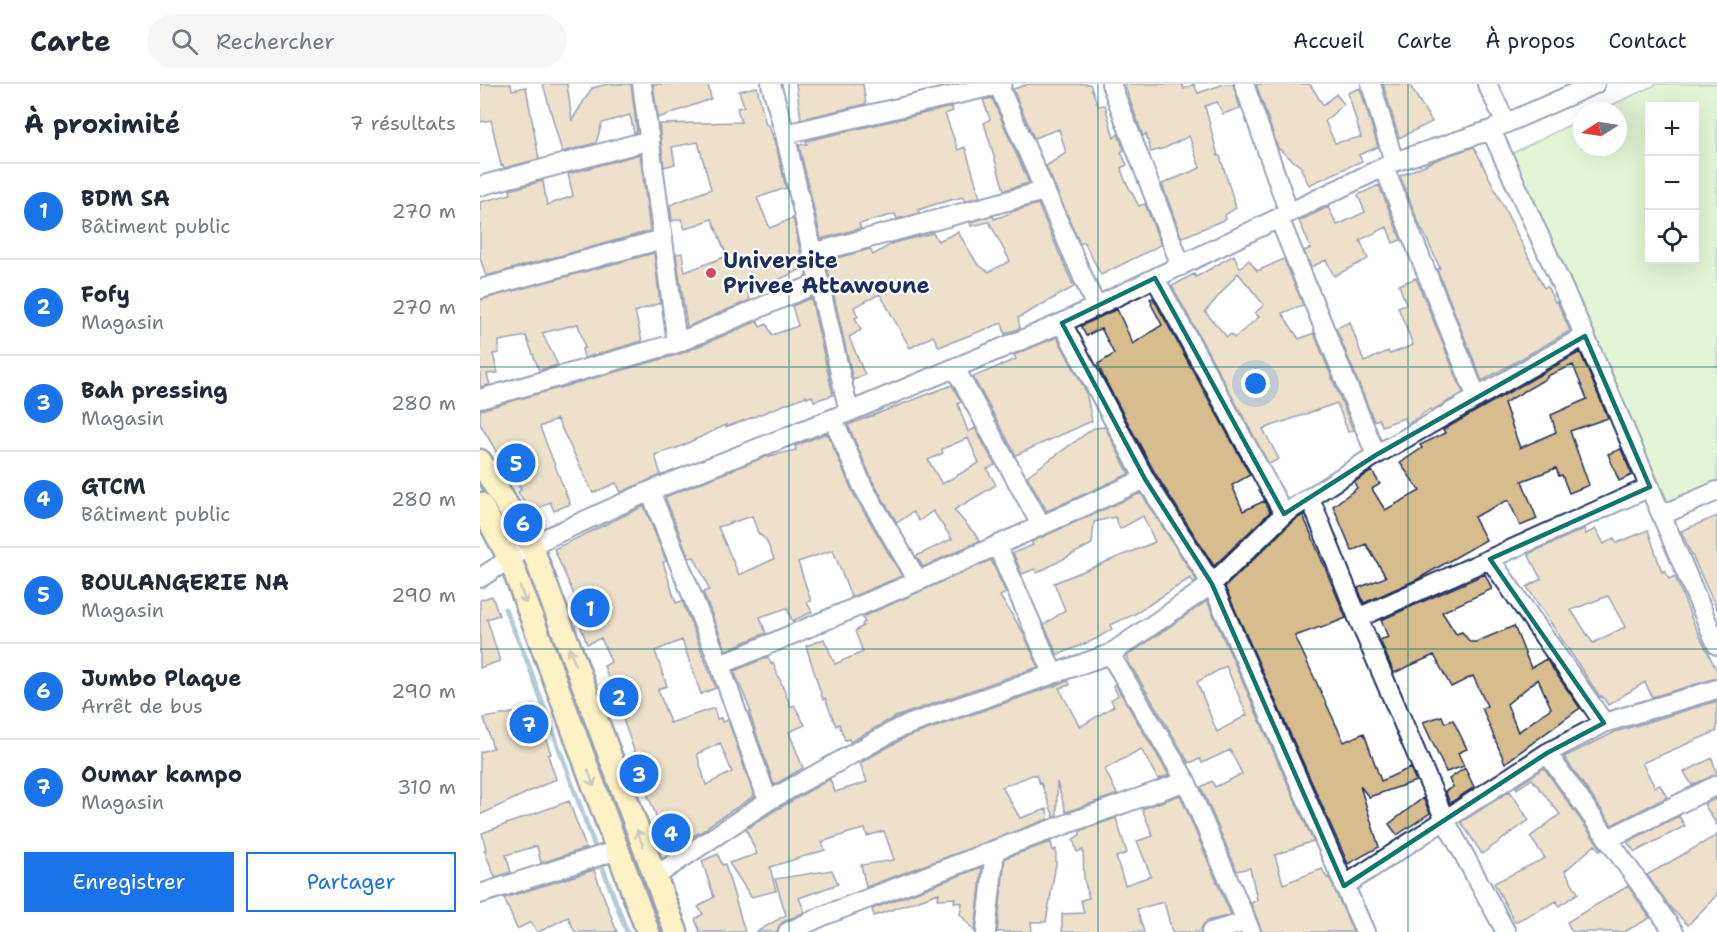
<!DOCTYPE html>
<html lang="fr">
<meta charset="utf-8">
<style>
:root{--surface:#fff;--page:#f6f6f7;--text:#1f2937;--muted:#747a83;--line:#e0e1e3;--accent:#1a73e8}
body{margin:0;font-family:"Shantell Sans",sans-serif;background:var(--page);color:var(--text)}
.controls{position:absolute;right:18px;top:18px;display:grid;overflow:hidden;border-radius:0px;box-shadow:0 6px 24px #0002}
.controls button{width:54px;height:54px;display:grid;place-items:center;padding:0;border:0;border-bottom:2px solid var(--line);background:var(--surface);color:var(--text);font:30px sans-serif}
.compass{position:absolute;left:1093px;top:18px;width:54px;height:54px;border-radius:50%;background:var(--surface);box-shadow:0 6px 24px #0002;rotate:258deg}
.you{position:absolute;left:776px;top:300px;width:21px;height:21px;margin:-15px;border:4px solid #fff;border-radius:50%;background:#1a73e8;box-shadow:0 0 0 9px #1a73e833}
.badge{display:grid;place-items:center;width:39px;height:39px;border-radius:50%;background:var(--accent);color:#fff;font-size:20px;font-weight:700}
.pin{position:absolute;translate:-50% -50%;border:3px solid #fff;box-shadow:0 2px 6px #0006}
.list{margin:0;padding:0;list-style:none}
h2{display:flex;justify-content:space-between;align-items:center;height:78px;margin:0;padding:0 24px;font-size:26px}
h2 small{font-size:20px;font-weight:400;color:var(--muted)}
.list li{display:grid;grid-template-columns:39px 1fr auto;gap:18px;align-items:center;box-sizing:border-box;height:96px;padding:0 24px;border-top:2px solid var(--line)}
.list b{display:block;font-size:22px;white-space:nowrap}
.list p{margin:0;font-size:20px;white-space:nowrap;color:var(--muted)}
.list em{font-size:20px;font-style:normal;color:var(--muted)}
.actions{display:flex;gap:12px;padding:18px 24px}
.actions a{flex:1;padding:14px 0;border:2px solid var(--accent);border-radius:0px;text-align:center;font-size:21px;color:var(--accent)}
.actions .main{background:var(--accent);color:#fff}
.icon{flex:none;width:33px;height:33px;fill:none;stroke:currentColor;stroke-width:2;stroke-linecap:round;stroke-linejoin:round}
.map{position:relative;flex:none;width:1237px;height:848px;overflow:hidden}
header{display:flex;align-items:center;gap:36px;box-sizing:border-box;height:84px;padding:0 30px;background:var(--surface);border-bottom:2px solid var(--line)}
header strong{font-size:28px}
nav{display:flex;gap:33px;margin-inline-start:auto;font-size:21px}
.search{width:420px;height:54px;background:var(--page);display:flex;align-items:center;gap:15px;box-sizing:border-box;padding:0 21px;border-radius:33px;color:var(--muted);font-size:22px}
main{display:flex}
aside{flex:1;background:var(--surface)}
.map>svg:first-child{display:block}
.green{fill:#c2e9a4;stroke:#6e8c81;stroke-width:1.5;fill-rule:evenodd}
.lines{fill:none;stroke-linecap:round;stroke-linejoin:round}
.stream{stroke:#568fa6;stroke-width:5}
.building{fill:#d7bc8d;stroke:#1b2f5e;stroke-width:1.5;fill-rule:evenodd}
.minor-casing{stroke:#1b2f5e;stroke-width:22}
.major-casing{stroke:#1b2f5e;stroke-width:27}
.minor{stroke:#fff;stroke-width:18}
.major{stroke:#fbe180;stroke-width:22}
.oneway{stroke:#8b886f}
.marked{fill:none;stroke:#0f766e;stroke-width:4.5;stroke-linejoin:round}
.grid{fill:none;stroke:#0f766e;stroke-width:1.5;stroke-opacity:0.55}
.poi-dot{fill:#d1495b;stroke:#fff;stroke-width:2}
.labels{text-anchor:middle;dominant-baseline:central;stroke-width:4.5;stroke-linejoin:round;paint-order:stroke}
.poi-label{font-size:22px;font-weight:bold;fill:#1b2f5e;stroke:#fff;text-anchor:start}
</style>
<header>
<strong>Carte</strong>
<div class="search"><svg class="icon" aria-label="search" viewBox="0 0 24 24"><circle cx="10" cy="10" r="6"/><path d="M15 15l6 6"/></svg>Rechercher</div>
<nav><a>Accueil</a><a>Carte</a><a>À propos</a><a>Contact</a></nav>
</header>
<main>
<aside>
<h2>À proximité<small>7 résultats</small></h2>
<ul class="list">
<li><span class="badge">1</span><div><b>BDM SA</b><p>Bâtiment public</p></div><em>270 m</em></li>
<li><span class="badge">2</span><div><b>Fofy</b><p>Magasin</p></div><em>270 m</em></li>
<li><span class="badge">3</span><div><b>Bah pressing</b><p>Magasin</p></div><em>280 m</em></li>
<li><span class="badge">4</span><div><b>GTCM</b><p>Bâtiment public</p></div><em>280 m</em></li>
<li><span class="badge">5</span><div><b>BOULANGERIE NA</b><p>Magasin</p></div><em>290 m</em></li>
<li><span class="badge">6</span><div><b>Jumbo Plaque</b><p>Arrêt de bus</p></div><em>290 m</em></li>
<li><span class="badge">7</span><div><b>Oumar kampo</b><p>Magasin</p></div><em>310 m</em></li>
</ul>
<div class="actions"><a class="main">Enregistrer</a><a>Partager</a></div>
</aside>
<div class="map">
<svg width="1237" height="848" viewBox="0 0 1237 848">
<rect width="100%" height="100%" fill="#fff"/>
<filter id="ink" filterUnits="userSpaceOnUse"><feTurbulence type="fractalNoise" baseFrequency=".0167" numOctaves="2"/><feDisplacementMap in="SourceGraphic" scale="12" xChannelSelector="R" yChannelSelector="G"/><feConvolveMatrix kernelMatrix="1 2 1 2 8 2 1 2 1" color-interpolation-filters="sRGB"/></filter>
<g filter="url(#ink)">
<!-- green -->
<path class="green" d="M1177 0H1237V403L1191 424 1028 71 1102 35V63H1138V27H1119ZM1170 22H1214V176H1170Z"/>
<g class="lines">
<!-- stream -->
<path class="stream" d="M25 525 46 574 122 782 99 787
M122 782 147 848"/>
</g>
<!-- building -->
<path class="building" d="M0 0H31L32 6 46 3 59 75 24 84 23 81 21 82 11 36 0 38Z
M63 0H87L92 36 112 4 128 0H151L157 48 154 49 150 31 122 39 116 59 82 68Z
M173 0H228L231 15 178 34Z
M316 0H383L386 20 321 35Z
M549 0H610L618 22 625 21 634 54 638 50 644 66 641 68 647 81 641 84 644 94 659 122 665 120 681 161 621 191 604 158 600 160 566 82 586 69 579 45 554 54 533 5Z
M644 0H702L704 5 714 0 718 9 744 0H753L760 24 743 30 737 18 725 22 738 72H740L756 124 745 131 746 135 703 153 701 152 682 100 720 84 709 52 685 64 671 68 666 50 663 52Z
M776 0H830L843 21 856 10 864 20 845 37 855 59 881 53 868 9 880 4 898 63 879 71 882 77 829 101 821 85 822 84 798 64Z
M903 0H929L952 38 919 54Z
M277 3 286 41H289L297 66 306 104 277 114 290 144 313 134 324 184 268 210 270 216 207 243 196 170 202 169 205 188 247 172 232 135 205 145 201 135 192 137 190 121 231 105 218 58 192 63 195 80 184 83 179 40 261 38 257 24 264 22 259 7Z
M512 14 549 99 524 106 504 39 510 35 503 16Z
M472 23 473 27 465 30 478 66 485 63 500 113 484 117 483 113 456 120 438 126 440 129 417 135 415 130 379 140 381 144 341 155 319 61 327 60 326 57Z
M994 63 1064 204 1067 202 1075 218 1077 217 1090 247 1002 297 957 185 960 184 943 147H942L920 92 961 74Z
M160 70 170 147 6 192 0 174V118L31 110 30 106 63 97 67 121 93 112 88 90Z
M899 101 921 156 913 159 907 143 880 156 888 175 854 192 846 176 831 183 824 167 831 164 819 137 848 123 857 141 862 139 885 128 878 111Z
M558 120 594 203 538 234 540 244 525 250 522 239 459 263 453 252 430 264 400 210 374 223 378 233 375 234 381 246 369 253 385 291 373 296 346 177 390 165 393 171 413 159 453 149 458 157 478 148 498 181 509 188 530 177 509 138 491 142 490 138 513 132 514 135 531 129V128Z
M174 169 180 219 155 228 162 257 104 274 102 265 105 264 98 240 62 249 78 281 59 286 46 252 19 257V269L13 270 18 289 7 290 10 301 0 303V216Z
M754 171 760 184 769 176 777 187 804 175 823 221 802 229 819 255 834 249 873 346 868 348 857 319 783 345 799 375 789 380 692 202 714 190 716 193ZM758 189 784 221 775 229 779 233 754 254 751 250 747 253 725 228Z
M936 194 983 309 951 327 950 325 928 340 924 334 902 342 899 335 894 337 856 244 870 238 884 278 908 267 910 270 933 261 918 223 926 220 919 201Z
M331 214 353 311 334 317 332 312 327 314 326 312 276 332 246 343V341L197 364 175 371 181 391 141 408 136 399 113 409 77 335 60 343 90 420 74 427 70 418 50 429 38 408 41 406 26 378 23 379 0 340V326L200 270 278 237 280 243 287 240 292 251 318 242 312 222Z
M673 214 770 391 752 401 763 427 784 417 790 428 734 482 675 389 624 294 618 280 634 270 621 244 606 252 601 242 637 225 653 260 682 241 671 220 672 218 670 215Z
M577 253 606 308 612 337 536 371 493 293 536 275 534 271Z
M1100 268 1128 334 1090 347 1109 401 1089 409 1082 391 1079 392 1076 384 1042 397 1057 435 1040 442 1029 417H1026L994 433 1006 456 936 496 884 519 878 504 906 493 886 460 872 467 853 422 877 404 874 398 892 387 900 400 892 405 905 426 940 407 920 379 942 364 940 361 965 349 963 346ZM1093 281 1107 315 1071 331 1076 348 1040 364 1024 319 1067 294V292Z
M472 301 481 318 478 320 488 348 495 344 515 381 507 385 516 401 474 426 495 450 499 457 443 483 436 472 472 455 453 427 439 437 433 428 417 439 393 398 368 341ZM488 354 499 379 462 400 448 376 463 369 462 365Z
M625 343 649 390 567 427 547 392 614 344Z
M347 349 373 409 422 492 371 513 353 466 318 478 331 517 327 518 332 528 312 537 307 524 280 533 286 549 246 566 223 508 229 506 225 495 214 473 209 474 185 413 285 373 316 366 315 362ZM272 432 278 449 286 456 294 475 259 491 238 443Z
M1141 365 1152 391 1139 397 1128 370Z
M661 409 717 497 714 499 710 494 655 530 630 541 632 545 616 555 578 571 564 541 585 526 574 499 675 458 663 432 640 445 635 433 614 438 612 460 557 489 555 485 542 490 533 469 553 461 551 458Z
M164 422 186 477 183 478 196 519 202 517 236 604 221 610 202 556 175 567 187 602 178 605 190 639 234 624 237 635 241 634 242 638 248 636 274 712 228 742V743L221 748 189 764 163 699 154 682 159 680 124 582 131 578 121 554 107 560 101 543 107 540 99 512 95 513 74 465ZM240 659 252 688 226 701 217 670Z
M823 431 866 534 841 544 840 543 815 552 864 658 884 649 901 697 930 684 936 697 889 713 880 702 899 763 868 780 745 503 811 439Z
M1237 432V526L1201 447Z
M1104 445 1106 450 1116 445 1124 460 1134 454 1137 459 1168 446 1182 488 1185 486 1189 495 1195 492 1213 538 1237 587V594L1172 613 1165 598 1128 621 1122 612 1120 613 1047 503 1061 495 1048 470ZM1128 512 1145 543 1113 559 1091 526Z
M511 476 526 509 520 512 543 548 558 583 415 633 370 658 369 655 365 656 359 640 356 642 345 614 343 616 326 562 344 555 355 580 383 568 375 547 383 542 382 540 385 538 382 533Z
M1005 490 1012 505 962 528 976 550 982 548 990 558H996L1034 542 1051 584 1066 575 1100 624 1025 679 1002 624 1007 622 993 592 971 603 954 571 914 589 900 556 908 553 901 536ZM1058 595 1071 624 1038 648 1027 620Z
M12 512 19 531 7 535 20 577 0 584V516Z
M727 517 833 757 795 771 803 800 842 785 847 794 849 793 873 848H782L771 819 777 816 770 784 757 787 721 703 732 697 735 703 762 690 750 666 722 679 720 675 709 679 648 577 649 576 647 572ZM746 582 767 631 737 648 717 598Z
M288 573 291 580 293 579 311 623 314 621 325 641 309 648 323 684 294 701 269 628H271L254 587Z
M588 597 590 601 579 604 600 643 634 622 631 616 638 611 633 602 635 600 689 691 678 695 661 665 625 685 637 710 635 711 586 728 577 698V732L574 733 561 699 560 700 556 691H552L522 703 540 734 567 725 568 735 386 803 381 781 414 776 404 747 387 752 385 745 372 748 342 758 345 766 290 783 296 807 271 813 249 779 277 770 266 745 294 727 350 695 355 708 387 698 380 679 424 654Z
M1237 617V647L1162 679 1175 703 1180 701 1187 713 1132 741 1084 673 1135 648Z
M54 621 71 670 68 671 76 695 0 731V668L13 664 4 634 38 628V626Z
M962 632 965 639 973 636 987 665 978 669 984 682 966 688 943 638Z
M1232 674 1237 690 1212 701 1204 688Z
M985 684 994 703 970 719 965 707 973 703 969 695Z
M1064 684 1122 766 1120 767 1115 761 1085 787 1098 809 1079 822 1077 817 1035 838 1014 799 1065 774 1050 753 1080 730 1052 695 1037 705 1036 703Z
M1030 707 1049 736 1002 770 981 738Z
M700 711 751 831 727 837 723 841 720 848H692L684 818 657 825 664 848H582V830L604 829 601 816 609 814 604 795 603 766 597 768 593 755 600 751V747L636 734 647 769 636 773 645 801 671 792 657 757 673 752 662 725Z
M943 714 950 729 917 751 909 740Z
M1237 714V741L1224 720Z
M89 717 106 764 61 779 57 762 26 771 31 788 15 793 4 766H6L2 749Z
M1199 732 1205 742 1155 768 1147 758Z
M1237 751V811L1208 841 1190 823 1167 791Z
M571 758 573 767 576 765V780L566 838H551L552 848H517L525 774Z
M238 770 242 781 245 780 265 848H220L215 835 223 830 218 823 234 813 222 777Z
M502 783 495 848 480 830 482 819 474 818 475 814 458 815 459 809 394 832 392 825Z
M114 786 137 848H95L88 833 59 848H57L51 838 37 845 24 814Z
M352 786 358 800 319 814 325 828 303 838 299 842 297 848H276L306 831 295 795Z
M1148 802 1170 834 1144 848H1092L1087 838Z"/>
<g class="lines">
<defs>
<path id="minor" d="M162 0 197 259
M291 0 305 50 369 328
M518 0 616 223
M631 0 701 182
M764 0 809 129
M891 0 914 78
M1007 0 1026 39
M1011 46 1105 252 1237 561
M305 50 522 0
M904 83 997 314
M0 102 170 56
M799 134 896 371
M333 169 564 107
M675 194 804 430
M0 205 183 155
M582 239 665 395 732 500 885 848
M475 284 561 441
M0 315 197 259 340 198
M353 335 383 403 438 497
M170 407 240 581 288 717
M830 414 878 534 965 736 1026 848
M1182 431 1237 407
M517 461 573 589
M1010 475 1124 639
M0 494 51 461 170 407 369 328 582 239 914 78 1011 46 1115 0
M878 534 1170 403
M630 570 706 697 771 848
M240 581 438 497 665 395
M1067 669 1194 848
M1128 755 1237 701
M174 793 288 717 419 644 630 570 732 500 804 430 896 371 1105 252
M864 802 1067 669 1124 639 1237 605
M0 810 138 766
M308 848 345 831 515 766 706 697
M506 848 515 766
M731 848 766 838"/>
<path id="major" d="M0 377 51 461 196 848
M0 420 30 475 168 848"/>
</defs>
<!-- minor casing -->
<use href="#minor" class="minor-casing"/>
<!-- major casing -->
<use href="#major" class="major-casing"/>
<!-- minor -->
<use href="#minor" class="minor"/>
<!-- major -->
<use href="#major" class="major"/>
</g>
<!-- one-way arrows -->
<defs><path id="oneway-shaft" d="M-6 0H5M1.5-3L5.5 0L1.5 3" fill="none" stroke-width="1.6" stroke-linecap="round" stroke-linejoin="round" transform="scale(1.5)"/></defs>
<g class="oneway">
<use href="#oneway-shaft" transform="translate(43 511) rotate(70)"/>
<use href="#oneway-shaft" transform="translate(92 572) rotate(-110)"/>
<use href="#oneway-shaft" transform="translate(111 694) rotate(70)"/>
<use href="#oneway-shaft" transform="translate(160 754) rotate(-110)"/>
</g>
</g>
<!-- marked area -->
<path d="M0 0H1237V848H0ZM675 194 804 430 896 371 1105 252 1170 403 1010 475 1124 639 1067 669 864 802 732 500 665 395 582 239Z" fill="#fff" fill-opacity=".55" fill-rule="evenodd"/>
<path class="marked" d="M675 194 804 430 896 371 1105 252 1170 403 1010 475 1124 639 1067 669 864 802 732 500 665 395 582 239Z"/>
<!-- grid -->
<path class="grid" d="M309 0V848M618 0V848M928 0V848M0 283H1237M0 565H1237"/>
<!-- markers -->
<circle class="poi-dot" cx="231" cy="189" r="6"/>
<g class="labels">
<!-- poi labels -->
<g class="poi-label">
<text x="243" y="176">Universite<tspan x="243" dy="25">Privee Attawoune</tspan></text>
</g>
</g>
</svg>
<div class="controls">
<button>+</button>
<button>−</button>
<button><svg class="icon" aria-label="locate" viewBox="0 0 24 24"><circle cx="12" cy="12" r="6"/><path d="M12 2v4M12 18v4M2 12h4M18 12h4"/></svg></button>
</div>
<svg class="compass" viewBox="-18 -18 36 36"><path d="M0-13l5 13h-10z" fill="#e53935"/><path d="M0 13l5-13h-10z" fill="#747a83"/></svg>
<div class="you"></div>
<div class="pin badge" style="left:110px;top:524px">1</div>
<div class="pin badge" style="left:139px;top:613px">2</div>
<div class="pin badge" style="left:159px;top:690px">3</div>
<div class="pin badge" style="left:191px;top:749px">4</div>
<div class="pin badge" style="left:36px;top:379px">5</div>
<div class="pin badge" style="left:43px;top:439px">6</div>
<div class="pin badge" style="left:49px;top:640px">7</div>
</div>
</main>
